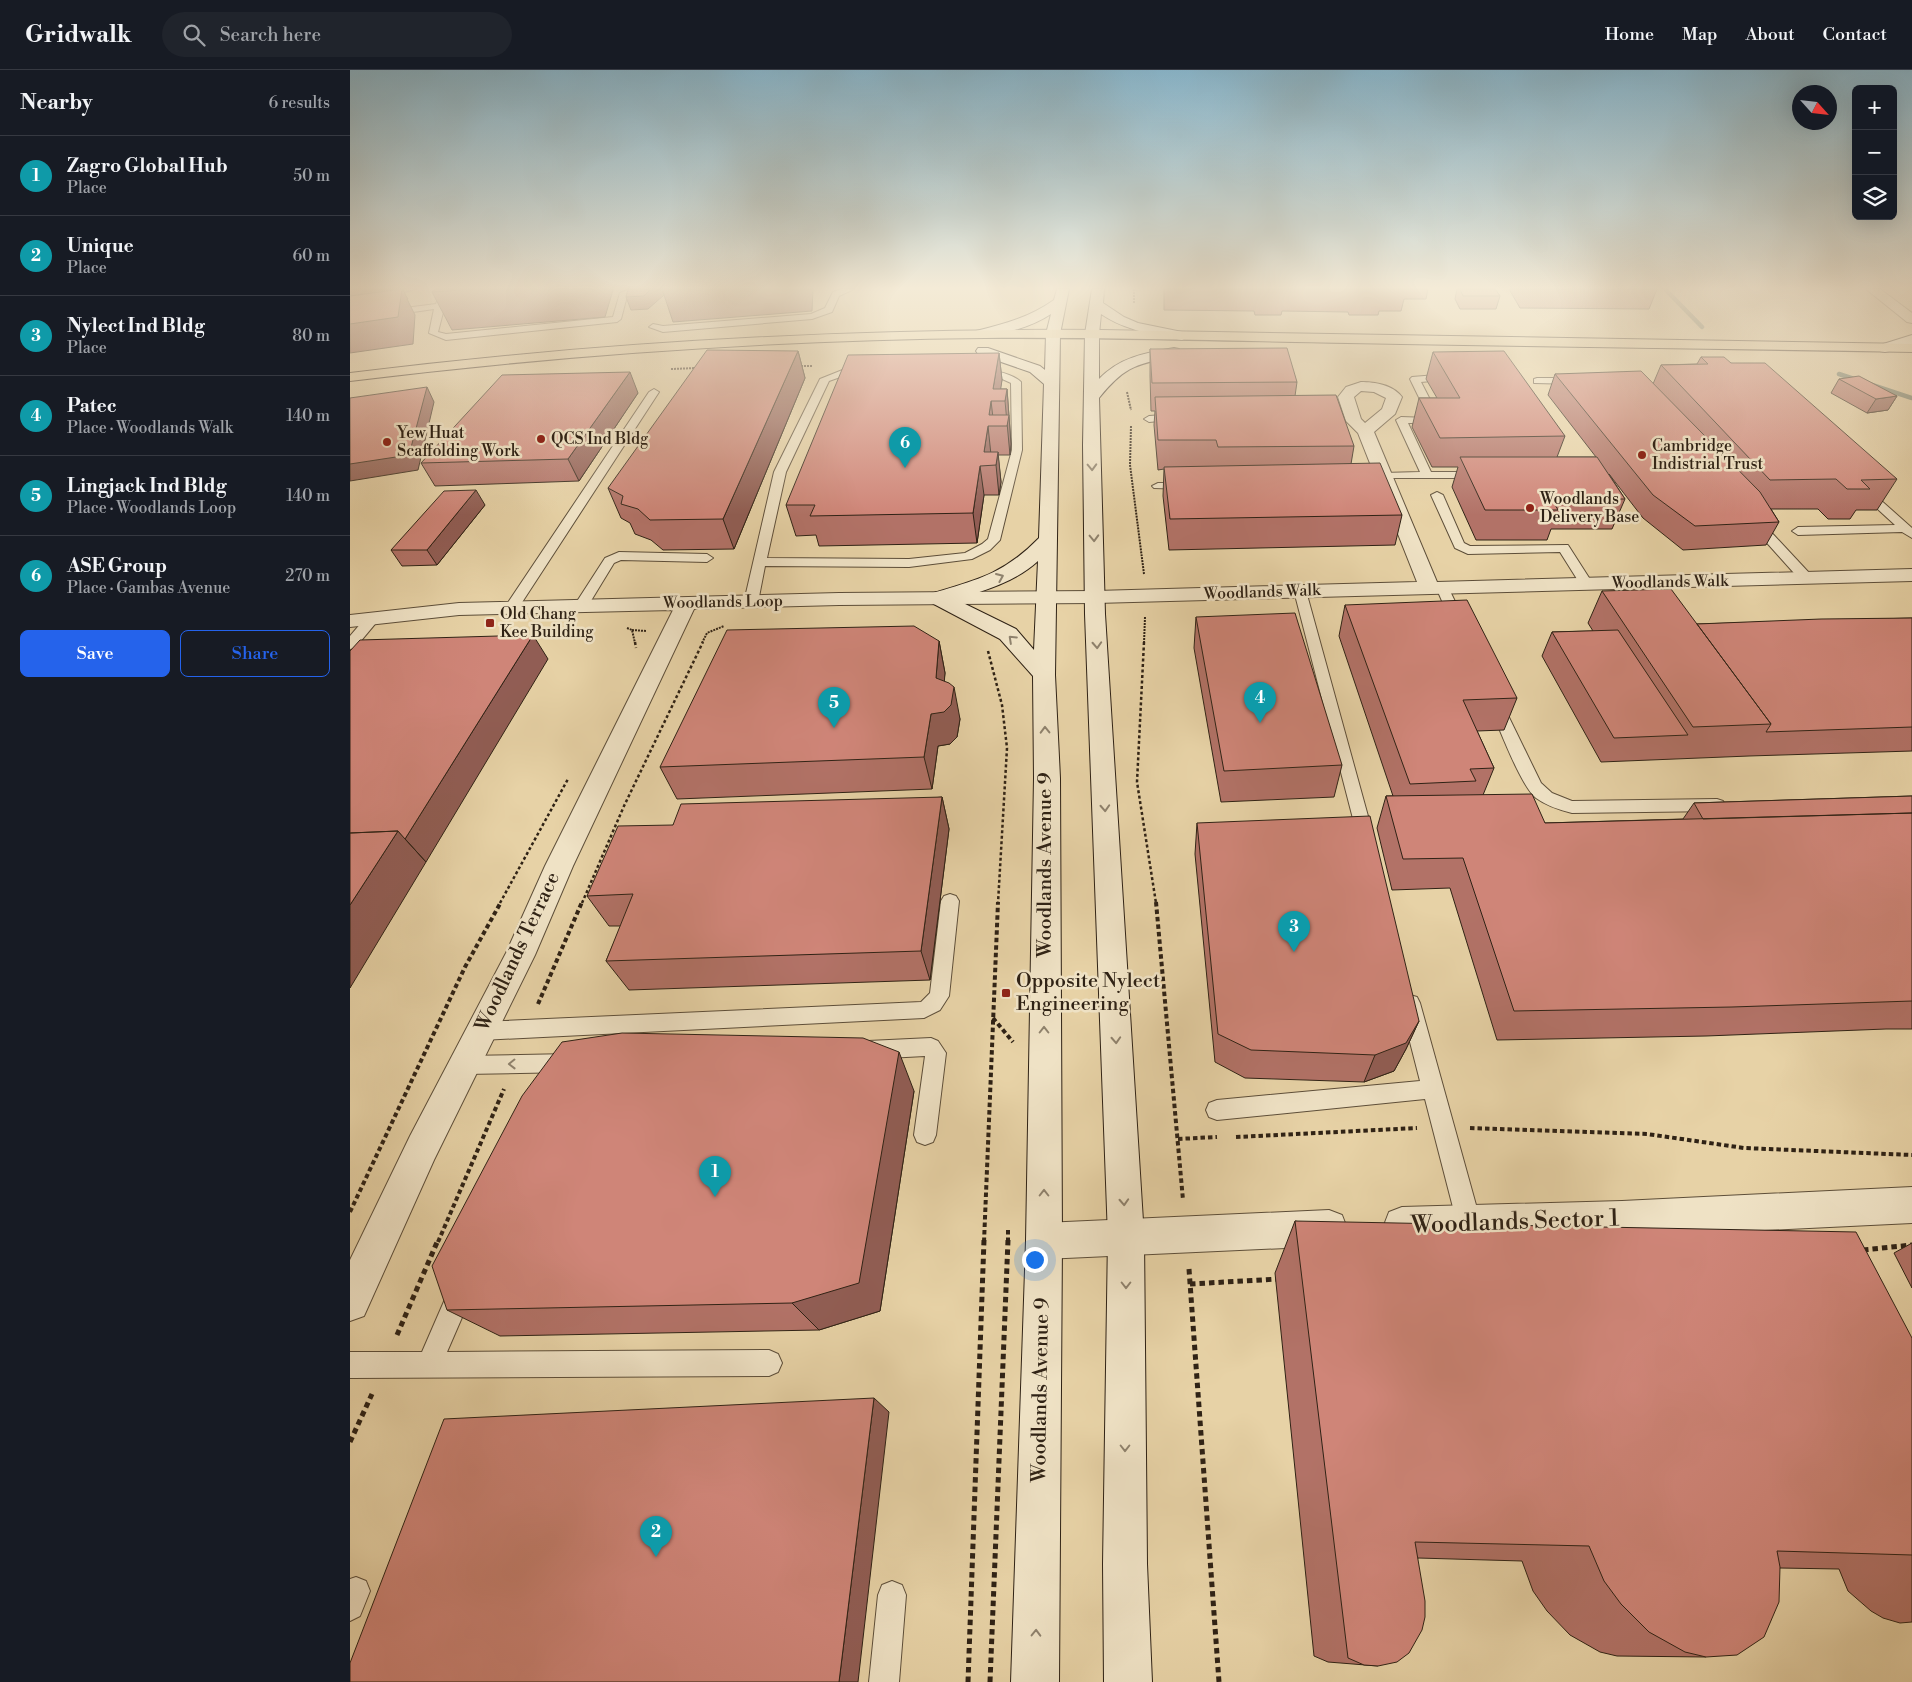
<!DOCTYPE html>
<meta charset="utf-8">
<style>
:root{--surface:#171b24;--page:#20242c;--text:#f1f3f6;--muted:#9ea1a6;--line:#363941;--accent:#2563eb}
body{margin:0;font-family:"Libre Bodoni",serif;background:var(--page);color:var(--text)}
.controls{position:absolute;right:15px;top:15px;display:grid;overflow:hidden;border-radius:8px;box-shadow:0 5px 20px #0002}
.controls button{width:45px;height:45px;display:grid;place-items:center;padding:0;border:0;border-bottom:1px solid var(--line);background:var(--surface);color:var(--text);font:25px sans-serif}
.compass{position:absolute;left:1442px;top:15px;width:45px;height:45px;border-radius:50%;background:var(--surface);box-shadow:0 5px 20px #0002;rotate:117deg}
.you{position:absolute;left:684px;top:1189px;width:18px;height:18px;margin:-12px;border:4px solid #fff;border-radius:50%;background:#1a73e8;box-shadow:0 0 0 8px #1a73e833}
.badge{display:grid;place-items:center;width:32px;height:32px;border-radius:50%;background:var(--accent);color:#fff;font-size:16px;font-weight:700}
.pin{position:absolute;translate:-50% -41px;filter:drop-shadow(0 1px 2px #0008)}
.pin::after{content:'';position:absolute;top:26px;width:18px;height:15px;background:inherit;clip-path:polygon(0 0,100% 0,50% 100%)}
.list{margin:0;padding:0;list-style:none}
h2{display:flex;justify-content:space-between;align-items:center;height:65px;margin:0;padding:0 20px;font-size:21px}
h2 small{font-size:16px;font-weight:400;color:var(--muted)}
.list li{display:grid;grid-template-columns:32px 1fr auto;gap:15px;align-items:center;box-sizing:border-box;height:80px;padding:0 20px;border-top:1px solid var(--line)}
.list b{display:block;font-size:19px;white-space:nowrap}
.list p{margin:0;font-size:16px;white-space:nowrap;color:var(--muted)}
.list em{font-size:16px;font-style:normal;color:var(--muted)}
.actions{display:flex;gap:10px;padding:15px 20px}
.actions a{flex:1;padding:11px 0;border:1px solid var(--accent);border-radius:8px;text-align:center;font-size:18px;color:var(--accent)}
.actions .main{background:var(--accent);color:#fff}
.icon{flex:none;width:28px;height:28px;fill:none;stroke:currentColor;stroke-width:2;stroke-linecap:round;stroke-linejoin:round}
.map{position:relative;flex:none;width:1562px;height:1612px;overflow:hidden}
header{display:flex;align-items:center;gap:30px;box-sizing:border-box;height:70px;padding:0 25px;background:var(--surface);border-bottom:1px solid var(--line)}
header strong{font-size:24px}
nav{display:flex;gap:28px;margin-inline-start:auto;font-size:18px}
.search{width:350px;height:45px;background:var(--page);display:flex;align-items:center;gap:12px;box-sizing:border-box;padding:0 18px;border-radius:28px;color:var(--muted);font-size:19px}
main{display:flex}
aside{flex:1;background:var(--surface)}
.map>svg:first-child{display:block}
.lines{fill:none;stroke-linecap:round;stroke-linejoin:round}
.stream{stroke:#6e7c69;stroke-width:4.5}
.service-casing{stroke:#5d4e39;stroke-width:2}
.minor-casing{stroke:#5d4e39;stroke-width:2}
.secondary-casing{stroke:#2f2215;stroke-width:2}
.primary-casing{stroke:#2f2215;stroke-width:2}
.path-far3{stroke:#2f2215;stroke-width:2;stroke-dasharray:2 1;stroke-linecap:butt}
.path-far2{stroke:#2f2215;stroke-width:2.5;stroke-dasharray:3 2.5;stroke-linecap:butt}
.path-far1{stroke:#2f2215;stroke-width:4;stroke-dasharray:4.5 3;stroke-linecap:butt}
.path{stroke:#2f2215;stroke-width:5;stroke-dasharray:5.5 4;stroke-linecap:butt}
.service{fill:#efe2c5;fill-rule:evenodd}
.minor{fill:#efe2c5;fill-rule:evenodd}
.secondary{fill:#efe2c5;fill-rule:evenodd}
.primary{fill:#e7d2a6;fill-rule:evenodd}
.wall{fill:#b27267;stroke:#2f2215}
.shaded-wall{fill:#915d54;stroke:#2f2215}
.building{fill:#cf8578;stroke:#2f2215}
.oneway{stroke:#8f826d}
.poi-dot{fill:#8f2418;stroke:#efe2c5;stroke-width:2}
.labels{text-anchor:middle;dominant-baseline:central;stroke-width:5;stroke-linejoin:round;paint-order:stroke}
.far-poi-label{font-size:16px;fill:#2f2215;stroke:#efe2c5;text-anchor:start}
.far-street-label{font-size:16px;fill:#2f2215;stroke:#efe2c5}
.street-label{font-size:20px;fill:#2f2215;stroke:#efe2c5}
.poi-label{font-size:20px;fill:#2f2215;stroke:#efe2c5;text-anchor:start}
.near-street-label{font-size:24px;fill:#2f2215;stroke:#efe2c5}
</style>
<header>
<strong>Gridwalk</strong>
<div class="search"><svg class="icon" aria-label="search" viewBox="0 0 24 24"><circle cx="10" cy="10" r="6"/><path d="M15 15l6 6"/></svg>Search here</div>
<nav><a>Home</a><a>Map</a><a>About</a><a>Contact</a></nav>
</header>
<main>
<aside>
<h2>Nearby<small>6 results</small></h2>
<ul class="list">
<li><span class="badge" style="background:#0f9aa8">1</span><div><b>Zagro Global Hub</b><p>Place</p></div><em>50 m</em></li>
<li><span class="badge" style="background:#0f9aa8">2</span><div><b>Unique</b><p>Place</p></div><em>60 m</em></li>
<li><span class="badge" style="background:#0f9aa8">3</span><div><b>Nylect Ind Bldg</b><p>Place</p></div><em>80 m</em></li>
<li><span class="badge" style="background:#0f9aa8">4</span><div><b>Patec</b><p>Place · Woodlands Walk</p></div><em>140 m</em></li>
<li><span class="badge" style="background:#0f9aa8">5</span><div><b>Lingjack Ind Bldg</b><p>Place · Woodlands Loop</p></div><em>140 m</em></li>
<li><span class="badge" style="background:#0f9aa8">6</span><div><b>ASE Group</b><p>Place · Gambas Avenue</p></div><em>270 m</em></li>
</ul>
<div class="actions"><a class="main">Save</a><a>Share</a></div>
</aside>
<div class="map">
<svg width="1562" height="1612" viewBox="0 0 1562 1612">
<rect width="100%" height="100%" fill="#e7d2a6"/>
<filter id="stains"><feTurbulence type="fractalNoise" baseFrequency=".004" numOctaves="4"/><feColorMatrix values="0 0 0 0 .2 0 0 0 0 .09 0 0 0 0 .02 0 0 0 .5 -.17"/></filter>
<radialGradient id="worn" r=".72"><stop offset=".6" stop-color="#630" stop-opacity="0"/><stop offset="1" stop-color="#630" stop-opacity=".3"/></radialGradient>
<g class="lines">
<!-- stream -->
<path class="stream" d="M1315 219 1352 257
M1489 304 1562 328"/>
<defs>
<path id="service" d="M50 219H66L50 223Z
M91 219H99L88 262 96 264 263 247 270 223 280 219H292L277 226 271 249 267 252 96 270 79 263 84 239 0 251V245L86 234Z
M492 219H504L489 226 482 242 462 249 313 262 299 257 303 254 313 256 461 244 475 238 483 222Z
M495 299H515L520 302 515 305H496L479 311 436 402 417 488 559 489 615 483 632 474 638 469 662 380 661 313 650 308 626 306 624 304C634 296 662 303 671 312L672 380 650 470 640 480 622 489 559 497 415 496 408 532 406 535H396L394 532 424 402 470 309Z
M1099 304 1104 307 1102 309 1071 312 1091 351 1090 353H1058L1081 402H1128L1134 405 1128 408H1029L1027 406 1029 404 1033 403 1070 402 1046 350 1051 347 1079 348 1060 309 1062 307Z
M1187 308H1227L1232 311 1227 314 1184 313V309Z
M304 319 309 322 169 537 162 541 157 540 155 537 299 322Z
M827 344 831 345V349L799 352 794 349 799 346Z
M808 413H836L842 416 836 419 804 418 802 416Z
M1513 417 1517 418 1562 458V468L1552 462 1448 465 1442 461 1448 457 1545 455 1509 422 1507 420 1509 418Z
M1087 422 1093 425 1114 473 1120 476 1218 475 1243 514 1242 517H1232L1210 482 1118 484 1105 478 1081 425Z
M1404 447 1408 448 1462 506 1463 509 1462 512H1452L1400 454 1398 451Z
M269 482 357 484 363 488 357 492 271 490 264 493 236 539H226L224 536 255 488Z
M1092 513 1098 517 1115 552 1113 555 1108 556 1101 552 1086 517Z
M950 517 956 521 1024 768 1022 772 1016 774 1010 772 1008 768 944 521Z
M23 544 30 548 5 578 0 579V566L18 545Z
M1146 630 1151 632 1153 635 1191 713 1202 723 1222 731 1367 729 1373 731 1375 735 1373 739 1367 741 1222 743C1210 740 1197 736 1186 728 1170 715 1149 656 1139 635L1141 632Z
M600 824 606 826 609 831 599 926 590 940 574 948 131 970 124 967 121 961 124 955 131 952 571 932 580 923 591 831 594 826Z
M1060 925 1067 927 1070 933 1131 1153 1127 1161 1119 1165 1111 1161 1107 1153 1075 1029 867 1050 859 1047 856 1040 859 1033 867 1030 1070 1011 1050 933 1053 927Z
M581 968 588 971 596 983 586 1065 583 1072 575 1075 567 1072 564 1065 575 986 518 989 511 986 508 980 511 974 518 971Z
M220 984 227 987 230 993 227 999 220 1002 114 1004 107 1002 104 995 107 988 114 986Z
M111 1210 120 1213 123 1222 97 1282 419 1280 428 1284 432 1293 428 1302 419 1306 0 1308V1282H72L102 1213Z
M6 1507 16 1511 20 1521 10 1546 0 1551V1509Z
M542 1511 552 1515 556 1525 549 1612H519L528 1525 532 1515Z"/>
<path id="minor" d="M1516 219H1530L1562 243V253L1557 252Z
M1011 312C1025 312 1043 315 1052 327L1045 344 1024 362 1087 512 1562 499V511L746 533 489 535 344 539 223 796 185 885 84 1090 14 1246 0 1251V1190L60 1066 156 883 195 796 323 540 109 545 0 557V545L109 533 489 523 746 521 1067 512 1008 363 996 351 988 327 996 317ZM1011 321 1024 322 1036 328 1032 339 1015 353 1011 349 1004 327Z
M1562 1117V1153L1272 1167 1052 1173 1039 1168 1034 1155 1039 1142 1052 1137 1272 1131Z
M979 1140 992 1145 997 1158 992 1171 979 1176 694 1189 681 1184 676 1171 681 1158 694 1153Z"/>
<path id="secondary" d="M707 219H719L710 264 705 605 710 708 712 1171 709 1612H661L676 1171 684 708 683 606 650 569 580 532 577 528 580 524C627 510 654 504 689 468L694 314 680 302 628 284 626 281 628 278H638L690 296 695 300 696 264 701 244C680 258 655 263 631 268L624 264 626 261C655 254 680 247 704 230ZM688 491 684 580 666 559 605 529C635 521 665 512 688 491Z
M742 219H754L753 233 774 247 788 253 837 263 839 266 832 270C803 264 776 261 751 244L749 264V309C770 287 795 283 824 278L829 279 831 282 829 285C788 295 777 293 749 328L755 544 794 1167 797 1494 802 1612H754L753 1494 758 1167 735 544 733 375 735 264Z
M1562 265V274L1559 276 1535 282 1530 281 1528 278 1530 275Z"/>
<path id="primary" d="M752 260 1562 274V282C1392 279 1221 277 1051 274 912 272 774 267 635 268 422 270 211 285 0 311V303C250 272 500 258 752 260Z"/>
</defs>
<!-- service casing -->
<use href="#service" class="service-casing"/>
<!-- minor casing -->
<use href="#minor" class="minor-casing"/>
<!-- secondary casing -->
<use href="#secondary" class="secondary-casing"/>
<!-- primary casing -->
<use href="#primary" class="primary-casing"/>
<!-- path-far3 -->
<path class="path-far3" d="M784 219V234
M448 296H462
M321 299 347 298
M777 322 781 340
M781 356 780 395 794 504
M277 558 282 560 285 573
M282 560 296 561
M352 573 357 563 374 556
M794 573 795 547"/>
<!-- path-far2 -->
<path class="path-far2" d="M285 572 286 578
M794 572 787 712 806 833
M638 581 652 635 657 678 648 833
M150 833 218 709
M232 833 274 736 353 572"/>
<!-- path-far1 -->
<path class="path-far1" d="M806 832 833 1130
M188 934 232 832
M643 948 663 972
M1120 1058 1297 1064 1394 1078 1562 1085
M886 1067 1067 1058
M828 1069 867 1067
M0 1142 115 897 151 832
M88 1172 154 1019
M634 1172 648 832
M658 1172V1160"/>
<!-- path -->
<path class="path" d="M1513 1180 1562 1175
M839 1199 869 1612
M840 1214 928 1209
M47 1265 88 1170
M0 1372 22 1324
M618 1612 634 1170
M640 1612 658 1170"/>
<!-- service -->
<use href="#service" class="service"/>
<!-- minor -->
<use href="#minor" class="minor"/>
<!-- secondary -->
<use href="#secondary" class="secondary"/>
<!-- primary -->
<use href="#primary" class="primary"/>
</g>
<!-- wall -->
<path class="wall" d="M814 219H1078L1076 229H1054L1051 241H1029L1028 245H999L998 242 932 241 931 245H905L904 241 814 240Z
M1107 219H1145L1150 226 1146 239H1110L1105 229Z
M1159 219H1307L1299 239 1170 238Z
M800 279 947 312 945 326 1004 376 1001 394 1052 445 1045 475 819 480 813 426 814 399 808 400 804 355 805 341H801L800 306Z
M448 281 455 308 384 479 313 480 301 470 285 464 280 453 271 448 258 418Z
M1083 282 1215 366 1207 387H1246L1198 325 1205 304 1303 314 1311 295 1347 294 1351 287 1381 293 1547 409 1527 440H1506L1500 449H1478L1468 439H1421L1429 452 1416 475 1333 480 1293 448 1259 404 1275 429 1262 459H1201L1197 470H1126L1102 417 1108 397H1082L1062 357 1069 328H1087L1076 309Z
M649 283 652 310 650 319H657L661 374 660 385H648L651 412 649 425H634L627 473 469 476 466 465 446 466 436 435Z
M1489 309 1547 326 1538 340 1517 343 1481 323Z
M288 323 229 411 85 416 71 393Z
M135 435 87 495 52 496 41 480Z
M1252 521 1347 554 1562 548V681L1399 686 1251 692 1192 586 1202 562 1243 561 1238 553Z
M995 535 1167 628 1154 660 1127 661 1144 698 1133 725 1195 753 1333 749 1344 733 1562 726V959H1536L1356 966 1147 970 1100 818 1042 820 1027 758 1036 726H1043L989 566Z
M846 547 992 695 984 727 871 732 844 578Z
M589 571 595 603 594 611 610 649 607 667 600 674 588 676 582 719 327 729 310 697Z
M592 727 599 759 580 910 279 920 256 891 271 856H259L237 826 323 755Z
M847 753 1069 951 1056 979 1044 1001 1014 1012 895 1008 865 992 845 784Z
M564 1021 530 1241 469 1260 150 1266 97 1240Z
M945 1151 1562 1268V1552L1550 1553 1533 1548 1521 1541 1498 1521 1489 1499 1430 1498 1356 1587 1267 1586 1250 1582 1220 1565 1197 1541 1183 1521 1172 1491 1068 1488 1028 1596 978 1592 964 1586 925 1203Z
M1562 1173V1218L1544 1183Z"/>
<!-- shaded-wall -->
<path class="shaded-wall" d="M0 219H53L56 226 58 229H57L65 245 63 274 0 283Z
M108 219H263V220L255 247 102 260 82 222Z
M301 219H312L314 225 298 239 281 240 276 227Z
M312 219H463L462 241 323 252Z
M448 281 455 308 384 479 373 449Z
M649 283 652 310 649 331 643 319Z
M280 302 288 323 229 411 218 389Z
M77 317 84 332 68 400 0 411V394Z
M657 319 661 374 660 385 655 331Z
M1547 326 1538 340 1517 343 1526 329Z
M641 331 644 356 639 345Z
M638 356 641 385 634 382Z
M648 382 651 412 649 425 646 395Z
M630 396 634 425 627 473 623 443Z
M126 420 135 435 87 495 77 480Z
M183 565 198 589 76 792 55 769Z
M589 571 595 603 592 640 586 608Z
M604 617 610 649 607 667 600 674 588 676 582 719 574 687 581 644Z
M592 727 599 759 580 910 571 881Z
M48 761 76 792 0 918V835Z
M1069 951 1056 979 1044 1001 1014 1012 1025 985Z
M549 982 564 1021 530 1241 469 1260 442 1233Z
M524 1328 539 1342 508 1612H489Z"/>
<!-- building -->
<path class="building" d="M52 219 48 247 0 254V226Z
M85 219H123L82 222Z
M278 219H301L294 226 276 227Z
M1110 219H1145L1150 226H1113Z
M937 278 947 312 802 313 800 279Z
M357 280 448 281 373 449 300 450 288 439 271 434 273 426 258 418Z
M1154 281 1215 366 1090 368 1069 328H1110L1083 282Z
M649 283 643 319H657L655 331H641L639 345H659L657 356H638L634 382H648L646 395 630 396 623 443 460 446 465 435H436L498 285Z
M1351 287H1374L1381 293H1415L1547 409 1511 410 1520 419H1497L1486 409 1420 410 1311 295 1358 294Z
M1291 301 1410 422 1429 452 1345 456 1303 425 1205 304Z
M280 302 218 389 71 393 152 305Z
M1509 306 1547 326 1526 329 1489 309Z
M77 317 59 385 0 394V328Z
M986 325 1004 376 868 377 866 370H808L805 327Z
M1110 387H1247L1275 429H1202L1208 440H1135Z
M1030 393 1052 445 820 449 814 397Z
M126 420 77 480H41L94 421Z
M1321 519 1421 654 1343 657 1252 521Z
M1117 530 1167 628 1113 630 1144 698 1120 699 1126 711 1060 714 995 535Z
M945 543 992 695 874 701 846 547Z
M1562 548V657L1416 662 1421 654 1347 554 1471 549Z
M564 556 589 571 586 608 599 613 604 617 601 635 594 642 581 644 574 687 310 697 377 560Z
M1268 560 1338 665 1264 668 1202 562Z
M183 565 55 769 48 761 0 763V581L10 570Z
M1182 724 1195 753 1562 743V931L1382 937 1164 941 1113 788 1053 789 1036 726Z
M1562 726V743L1353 749 1344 733Z
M592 727 571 881 256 891 283 824 237 826 268 756 323 755 331 734Z
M1020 746 1069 951 1056 973 1025 985 901 980 868 964 847 753Z
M48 761 0 835V763Z
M272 963 513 968 549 982 509 1213 442 1233 97 1240 82 1196 172 1026 212 972Z
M945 1151 1506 1162 1562 1268V1485L1427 1481 1430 1497 1429 1532 1414 1567 1387 1585 1356 1587 1335 1582 1299 1562 1271 1534 1254 1511 1239 1476 1065 1472 1075 1531V1547L1072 1560 1059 1583 1047 1592 1028 1596 1014 1595 998 1588Z
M524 1328 489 1612H0V1593L94 1349Z"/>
<!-- one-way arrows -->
<defs><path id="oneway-chevron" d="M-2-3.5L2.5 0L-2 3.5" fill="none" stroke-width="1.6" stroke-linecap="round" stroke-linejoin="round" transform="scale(1.25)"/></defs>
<g class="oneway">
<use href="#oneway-chevron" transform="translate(742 397) rotate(88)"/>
<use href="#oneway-chevron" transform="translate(744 468) rotate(88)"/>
<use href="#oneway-chevron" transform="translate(650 507) rotate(-23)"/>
<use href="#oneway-chevron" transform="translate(662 569) rotate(-137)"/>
<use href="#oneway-chevron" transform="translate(747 575) rotate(87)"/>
<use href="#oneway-chevron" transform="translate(695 660) rotate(-91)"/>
<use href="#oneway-chevron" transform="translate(755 738) rotate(87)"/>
<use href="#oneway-chevron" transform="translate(694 960) rotate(-90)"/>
<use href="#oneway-chevron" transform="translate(766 970) rotate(87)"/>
<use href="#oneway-chevron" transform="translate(162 994) rotate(179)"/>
<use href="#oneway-chevron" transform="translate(694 1123) rotate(-90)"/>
<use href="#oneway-chevron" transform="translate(774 1132) rotate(87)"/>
<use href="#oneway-chevron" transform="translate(776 1215) rotate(90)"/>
<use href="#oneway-chevron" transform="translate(775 1378) rotate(90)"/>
<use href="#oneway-chevron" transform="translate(686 1563) rotate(-89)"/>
</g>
<!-- sky -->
<linearGradient id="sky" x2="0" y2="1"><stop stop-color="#88b6cc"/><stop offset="0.49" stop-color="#f4ebd7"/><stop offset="1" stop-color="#f4ebd7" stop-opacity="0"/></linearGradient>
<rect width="1562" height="445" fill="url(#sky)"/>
<!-- markers -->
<g class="poi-dot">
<circle cx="191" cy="369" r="5"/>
<circle cx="37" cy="372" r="5"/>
<circle cx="1292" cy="385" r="5"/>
<circle cx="1180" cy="438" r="5"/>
<rect x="135" y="548" width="10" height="10" rx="2.5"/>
<rect x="651" y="918" width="10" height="10" rx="2.5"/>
</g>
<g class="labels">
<!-- far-poi labels -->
<g class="far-poi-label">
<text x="47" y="363">Yew Huat<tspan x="47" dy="18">Scaffolding Work</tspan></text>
<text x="201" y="369">QCS Ind Bldg</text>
<text x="1302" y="376">Cambridge<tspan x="1302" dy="18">Indistrial Trust</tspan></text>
<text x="1190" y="429">Woodlands<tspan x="1190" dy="18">Delivery Base</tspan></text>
<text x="150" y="544">Old Chang<tspan x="150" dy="18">Kee Building</tspan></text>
</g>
<!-- far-street labels -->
<g class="far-street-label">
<text transform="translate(1320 512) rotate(-1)">Woodlands Walk</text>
<text transform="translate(912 522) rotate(-2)">Woodlands Walk</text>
<text transform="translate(373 532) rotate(-1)">Woodlands Loop</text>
</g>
<!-- street labels -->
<g class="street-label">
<text transform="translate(695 795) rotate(-90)">Woodlands Avenue 9</text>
<text transform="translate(168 882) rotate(-65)">Woodlands Terrace</text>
<text transform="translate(691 1320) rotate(-89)">Woodlands Avenue 9</text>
</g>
<!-- poi labels -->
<g class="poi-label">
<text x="666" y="911">Opposite Nylect<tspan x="666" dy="23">Engineering</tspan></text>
</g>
<!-- near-street labels -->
<g class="near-street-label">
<text transform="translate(1165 1152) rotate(-2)">Woodlands Sector 1</text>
</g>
</g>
<rect width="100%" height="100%" filter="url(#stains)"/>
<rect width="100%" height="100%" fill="url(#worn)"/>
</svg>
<div class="controls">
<button>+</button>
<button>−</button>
<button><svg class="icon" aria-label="layers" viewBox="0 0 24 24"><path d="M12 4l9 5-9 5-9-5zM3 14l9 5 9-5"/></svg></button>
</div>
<svg class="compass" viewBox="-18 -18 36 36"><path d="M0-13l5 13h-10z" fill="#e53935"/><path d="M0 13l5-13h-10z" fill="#9ea1a6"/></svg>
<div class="you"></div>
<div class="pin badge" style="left:365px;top:1127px;background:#0f9aa8">1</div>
<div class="pin badge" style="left:306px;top:1487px;background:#0f9aa8">2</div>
<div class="pin badge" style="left:944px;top:882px;background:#0f9aa8">3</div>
<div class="pin badge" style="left:910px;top:653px;background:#0f9aa8">4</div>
<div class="pin badge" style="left:484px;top:658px;background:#0f9aa8">5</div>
<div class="pin badge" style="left:555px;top:398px;background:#0f9aa8">6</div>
</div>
</main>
